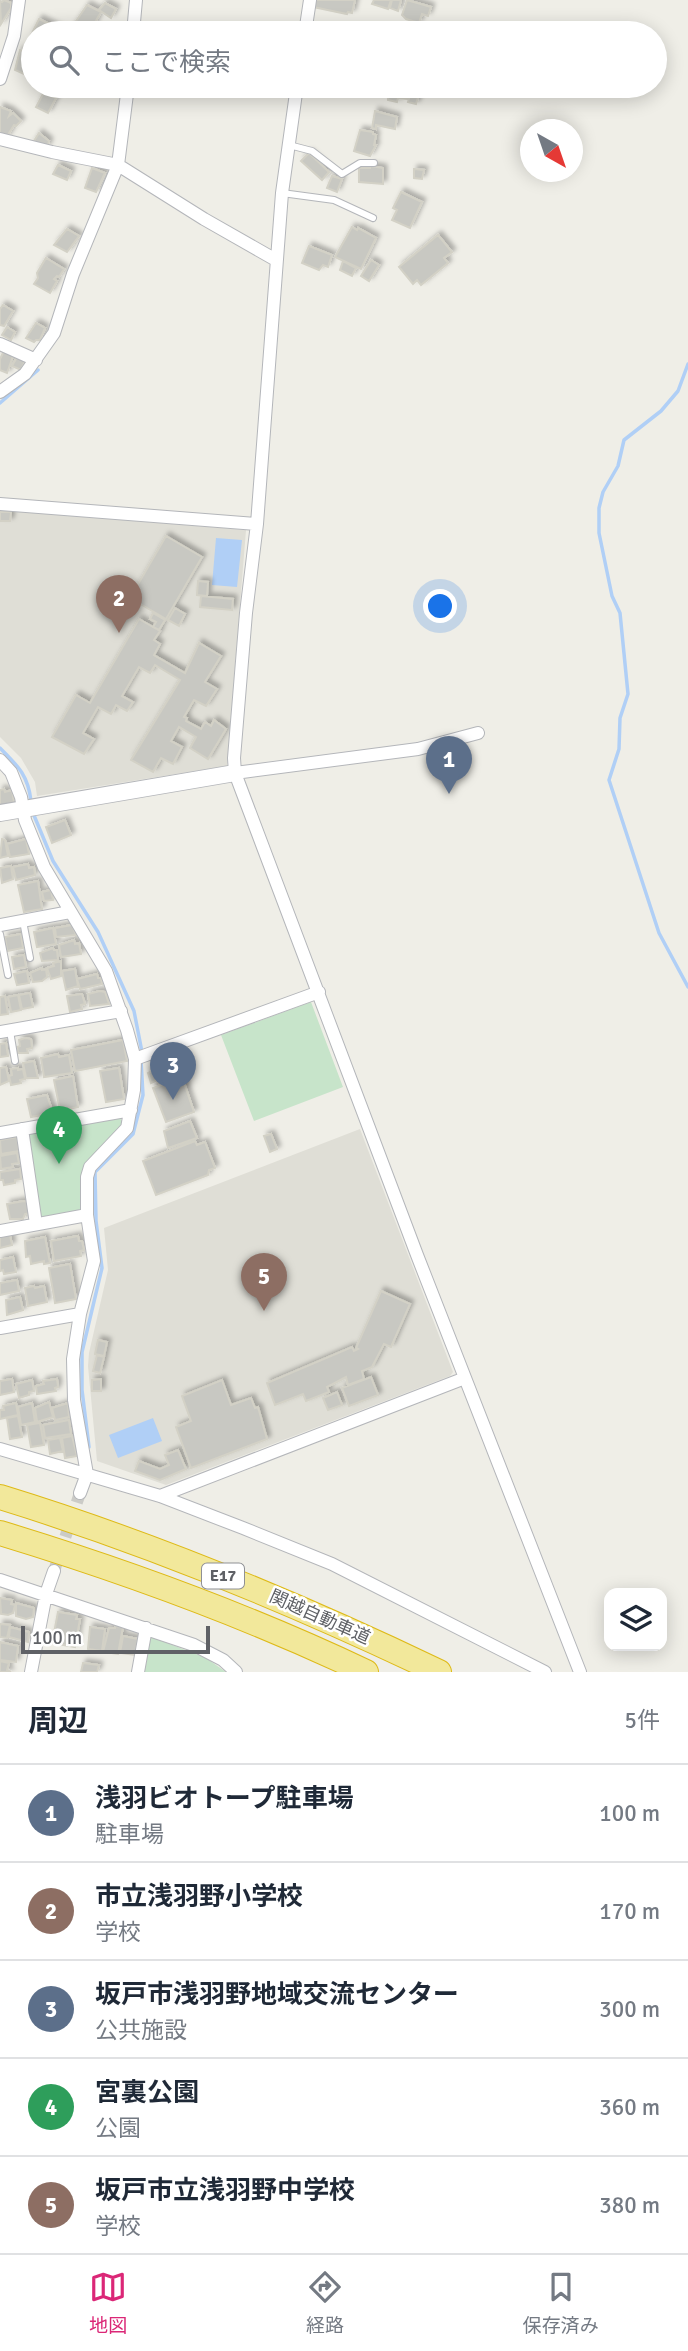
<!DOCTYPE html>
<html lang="ja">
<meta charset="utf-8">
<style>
:root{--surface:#fff;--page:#f2f2f3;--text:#1f2937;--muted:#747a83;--line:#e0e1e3;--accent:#db2777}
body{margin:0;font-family:Signika,"Noto Sans JP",sans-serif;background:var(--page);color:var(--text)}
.controls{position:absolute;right:21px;bottom:21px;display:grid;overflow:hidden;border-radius:14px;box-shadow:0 4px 18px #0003}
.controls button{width:63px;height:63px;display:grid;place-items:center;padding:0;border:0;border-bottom:2px solid var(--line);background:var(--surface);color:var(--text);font:35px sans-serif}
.compass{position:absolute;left:520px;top:119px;width:63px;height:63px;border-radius:50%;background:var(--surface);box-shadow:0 4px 18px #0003;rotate:140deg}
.scale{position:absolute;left:21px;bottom:18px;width:189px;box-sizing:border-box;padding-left:7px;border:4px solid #5f6166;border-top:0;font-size:19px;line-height:24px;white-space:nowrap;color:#5f6166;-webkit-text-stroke:5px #fff;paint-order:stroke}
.you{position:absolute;left:441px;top:607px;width:24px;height:24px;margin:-18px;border:5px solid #fff;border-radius:50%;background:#1a73e8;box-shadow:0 0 0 10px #1a73e833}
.badge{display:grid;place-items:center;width:46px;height:46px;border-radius:50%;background:var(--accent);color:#fff;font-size:23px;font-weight:700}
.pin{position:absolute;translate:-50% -58px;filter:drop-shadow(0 2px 4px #0008)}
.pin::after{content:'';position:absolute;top:37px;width:24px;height:21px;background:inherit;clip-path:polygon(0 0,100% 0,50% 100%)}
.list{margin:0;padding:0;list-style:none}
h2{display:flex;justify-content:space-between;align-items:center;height:91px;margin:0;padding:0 28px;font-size:30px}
h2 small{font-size:23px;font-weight:400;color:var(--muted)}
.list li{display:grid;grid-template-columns:46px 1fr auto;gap:21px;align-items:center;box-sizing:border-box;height:98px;padding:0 28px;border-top:2px solid var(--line)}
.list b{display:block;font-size:26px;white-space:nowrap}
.list p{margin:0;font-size:23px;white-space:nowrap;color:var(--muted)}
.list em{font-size:23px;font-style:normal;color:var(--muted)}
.icon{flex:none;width:38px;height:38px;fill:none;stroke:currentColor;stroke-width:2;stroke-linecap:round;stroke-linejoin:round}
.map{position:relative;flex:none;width:688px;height:1672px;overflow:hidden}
.search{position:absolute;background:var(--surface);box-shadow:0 4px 18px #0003;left:21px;right:21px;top:21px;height:77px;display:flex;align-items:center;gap:18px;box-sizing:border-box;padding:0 24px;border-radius:38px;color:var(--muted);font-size:26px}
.sheet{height:581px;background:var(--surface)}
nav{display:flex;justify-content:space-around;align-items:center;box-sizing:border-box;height:98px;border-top:2px solid var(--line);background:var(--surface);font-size:19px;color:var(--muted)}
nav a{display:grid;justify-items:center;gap:4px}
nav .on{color:var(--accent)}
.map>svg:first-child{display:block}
.education{fill:#dfded6}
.green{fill:#c7e4ca}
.water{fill:#b0cff6}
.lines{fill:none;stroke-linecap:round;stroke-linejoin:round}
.stream{stroke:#b0cff6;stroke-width:3.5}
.building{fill:#c8c8c2;stroke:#d3d1c6;stroke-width:2;filter:url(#shadow)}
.minor-tunnel{stroke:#cbcbc7;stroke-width:12;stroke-dasharray:12 6;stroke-linecap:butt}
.service-casing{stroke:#b4b6ba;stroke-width:8}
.minor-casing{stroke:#b4b6ba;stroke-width:14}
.tertiary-casing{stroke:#b4b6ba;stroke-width:18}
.motorway-casing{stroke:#deba18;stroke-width:26}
.service{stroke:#fff;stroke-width:6}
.minor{stroke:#fff;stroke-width:12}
.tertiary{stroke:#fff;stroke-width:16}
.motorway{stroke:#f2e89b;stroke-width:24}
.labels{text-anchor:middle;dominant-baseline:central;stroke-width:5;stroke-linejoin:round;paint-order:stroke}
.shield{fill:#fff;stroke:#8f9094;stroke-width:2}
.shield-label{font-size:16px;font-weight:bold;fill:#5f6166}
.street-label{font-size:18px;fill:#5f6166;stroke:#fff}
</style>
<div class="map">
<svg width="688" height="1672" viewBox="0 0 688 1672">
<defs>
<filter id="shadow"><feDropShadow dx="3.5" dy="-3.5" stdDeviation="2" flood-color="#0004"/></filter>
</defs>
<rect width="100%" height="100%" fill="#efeee7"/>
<!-- education -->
<path class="education" d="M0 510 246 530 227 766 37 796 35 782 21 758 0 737Z
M360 1129 453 1372 450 1376 166 1485 97 1461 88 1366 89 1353 108 1270 104 1228Z"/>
<!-- green -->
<path class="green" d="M311 1002 343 1087 254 1121 221 1035Z
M119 1117 123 1122 120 1130 82 1170 83 1207 79 1211 42 1217 40 1216 27 1137 30 1134Z
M152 1637 206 1658 226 1672H143L149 1640Z"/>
<!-- water -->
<path class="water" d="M216 538 242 540 237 587 212 585Z
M153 1418 162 1441 118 1458 109 1435Z"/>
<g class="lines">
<!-- stream -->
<path class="stream" d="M688 364 678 391 661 411 624 440 618 466 603 492 599 508V533L612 596 620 613 628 694 620 718 619 749 609 780 659 933 688 987
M0 403 38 370
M0 748C18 766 28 775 31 801
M33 813 53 861 98 932 134 1011 142 1052
M89 1447 82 1390V1352L102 1268 96 1221 95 1172 133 1134 143 1095 141 1060"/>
</g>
<!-- building -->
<path class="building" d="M4 0 11 3V8L1 24 0 1 2 2Z
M315 0H355L352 13 348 12 347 14 313 7Z
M374 0H391L388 9 372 4Z
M392 0H401L398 11 390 8Z
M407 0 431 7 428 16 422 14 419 23 406 19 402 15Z
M105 3 116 9 111 18 99 10Z
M87 5 101 12 89 33H72L70 30Z
M39 19 64 31 62 33H33V36L31 35Z
M20 50 33 54V78L15 70Z
M389 86H410L407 99 398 98 397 102 388 100Z
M44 92 56 98 48 113 36 107Z
M411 92 419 94 416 104 408 102Z
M0 107 11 111 9 116 13 113 21 121 16 126 14 125 6 138 0 135Z
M375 111 397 117 395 129 376 125V129L372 128Z
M360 130 373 132V134L376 135 374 145H376L370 156 354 151Z
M39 133 49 141 47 147 32 144Z
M309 153 329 172 322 180 301 161Z
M58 165 71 171 67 180 53 174Z
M370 166 383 168V184L359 182V168H370Z
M92 168 105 173 96 192 85 188Z
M414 169 424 170 422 179 414 178Z
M332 176 342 179 337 192 327 188Z
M401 192 422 202 410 228 392 220 397 210 393 208Z
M352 227 357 230 358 228 376 238 361 269 335 257Z
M67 229 79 236 67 252 54 245Z
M438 235 452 252 444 258 448 263 421 285 417 280 413 284 399 267Z
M309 246 332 255 328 267 323 265 319 270 302 263Z
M46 258 64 269 59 277 57 276 54 279 57 281 50 293 34 284 38 278 37 273Z
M371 260 379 265 369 281 361 276Z
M343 261 356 268 352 276 340 270Z
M3 305 13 311 4 326 0 325V309Z
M36 323 45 328 40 340H36L34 342 26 338Z
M7 327 15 332 11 340 2 335Z
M4 351 13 356 7 373 0 370V359Z
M17 357 25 361 21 370 12 366Z
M0 512H11L10 521H0Z
M166 536 202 557 166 619 130 598Z
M198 581 208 582 207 596 197 595Z
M201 596 233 599 232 610 200 607Z
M175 608 185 614 179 626 168 620Z
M153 613 165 620 159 630 153 627 156 622 150 619Z
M139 619 160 631 154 640 160 644 154 655 185 673 199 643 221 656 205 682 217 689 206 706 194 700 184 717 187 718 186 721 201 729 205 722 211 726 214 720 226 729 208 759 190 748 196 737 179 727 171 741 182 747 173 764 161 758 153 772 131 760 180 680 155 665 150 673 139 667 122 696 133 702 127 711 116 705 111 714 98 707 83 733 94 739 84 754 52 737 76 695 90 703Z
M4 789 5 792 12 790 14 802 0 806V790Z
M65 820 71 835 52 843 46 827Z
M2 839 5 840 8 856 0 858Z
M26 839 29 854 10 857 7 844Z
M28 864 29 868 34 867 35 875 16 880 13 867Z
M11 866 13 879 2 883 0 868Z
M38 881 42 909 24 912 18 885Z
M51 890 53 900 44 901 42 892Z
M72 925 76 935 56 937 55 928Z
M53 928 56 944 37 947 34 932Z
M21 934 23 948 7 951 5 937Z
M74 940 75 944 79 943 81 954 61 957 59 945Z
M53 948 54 950H57L58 960 42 961 40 953Z
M24 955 26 967 14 969 12 957Z
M61 961V976L51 979 47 968 54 966 53 963Z
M42 968V970L46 969 47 977 42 981 33 982 30 973Z
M75 969 78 986 66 990 62 971Z
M27 971 29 983 17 985 14 974Z
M97 974 98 978H101L102 984 80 989 77 979Z
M100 991 105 992 109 1004 90 1006 88 994Z
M30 993 33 1007 22 1009 19 995Z
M82 994 85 1004 81 1005 82 1009 70 1012 67 996Z
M18 995 21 1010 11 1012 8 997Z
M5 996 8 1014 0 1015V997Z
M25 1038 31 1039 32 1048 27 1049 28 1053H18L17 1047 20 1046 19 1040Z
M123 1040 127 1061 75 1071 71 1050Z
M6 1043 8 1056 0 1057V1044Z
M58 1054 59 1057 69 1055 72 1073 44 1077 41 1058Z
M34 1061 38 1078H26L23 1063Z
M175 1066 177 1069 179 1068 194 1112 166 1122 153 1088 164 1084 159 1072Z
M6 1067 9 1081 0 1085V1068Z
M18 1068V1070L23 1069 25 1079 20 1080 21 1083 11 1085 9 1076 12 1075 11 1069Z
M119 1068 124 1099 106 1102 100 1071Z
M156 1069 160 1079 151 1083 148 1073Z
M73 1076 78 1107 60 1111 54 1080Z
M47 1095 53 1113 31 1117 27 1099Z
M190 1121 197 1138 168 1148 164 1131Z
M271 1134 277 1149 270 1152 264 1136Z
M17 1137 19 1151 1 1154 0 1140Z
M195 1141 197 1145 205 1142 215 1168 209 1170 208 1175 156 1195 143 1161Z
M17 1153 19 1163 12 1164 13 1167 1 1169 0 1156Z
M20 1169 21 1179 15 1180V1183L4 1185 3 1180H0V1172Z
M24 1201 28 1202 30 1213 25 1214 23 1219H10L7 1204Z
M10 1235 12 1245 0 1248V1237Z
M78 1236 79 1241H82L84 1250 80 1251 81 1256 54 1261 51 1241Z
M45 1237 50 1263 44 1264V1261L31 1264 30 1256 26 1257 25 1241Z
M13 1257 16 1272 4 1274 3 1270 0 1271V1260Z
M70 1264 76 1299 55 1303 49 1268Z
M17 1280 19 1291 0 1295V1283Z
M34 1286 35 1288 44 1286 47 1302 28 1306 25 1288Z
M381 1291 410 1304 391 1347 384 1344 372 1367 362 1371 364 1379 348 1385 346 1377 327 1387 329 1392 306 1401 303 1394 275 1405 267 1383 352 1347 354 1351 358 1349 356 1348Z
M20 1297 23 1310 7 1315 6 1300Z
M98 1340 107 1342 104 1356 95 1354Z
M97 1355 104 1357 100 1373 93 1371Z
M371 1377 378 1395 349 1406 342 1388Z
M12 1379 14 1392 0 1395V1381Z
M57 1379 58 1387 55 1388 56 1391 37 1394 36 1386 44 1384 43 1381Z
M101 1379V1391H92V1380Z
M32 1380 34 1391 29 1392V1395L19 1398 16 1384Z
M222 1380 231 1405 251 1398 255 1408 258 1407 267 1439 191 1468 176 1427 191 1421 182 1396Z
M337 1392 342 1405 328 1410 323 1398Z
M49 1402 53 1417 37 1422 35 1408Z
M16 1403 18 1415 0 1419V1410H4L3 1406Z
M32 1403 35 1422 21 1425 18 1407Z
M68 1403 69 1417 55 1420 52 1408Z
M18 1416 22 1437 10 1439 7 1418Z
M69 1420 71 1434 45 1438 43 1425Z
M40 1423 44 1445 31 1447 27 1425Z
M72 1436 77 1456 65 1458 62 1438Z
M60 1438 63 1451 50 1454 48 1440Z
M178 1450 186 1469 160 1480 135 1471 139 1461 160 1469 169 1465 165 1455Z
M0 1598 12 1600 11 1604 15 1605 13 1613 8 1615 1 1614Z
M16 1603 34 1608 33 1617 26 1619 16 1616Z
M58 1612 77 1615 76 1619H80L75 1647 52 1643Z
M0 1624 10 1625 7 1638 0 1637Z
M115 1626 123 1627 118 1654 103 1652 109 1628H115Z
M10 1627 29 1632 28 1642 9 1637Z
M90 1627 105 1629 102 1651 88 1649Z
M123 1636 138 1639 135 1655 120 1653Z
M0 1642 18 1646 16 1662 0 1660Z
M0 1661 9 1663 7 1670 11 1672H0Z
M83 1663 99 1665 97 1672H81Z"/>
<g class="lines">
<!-- minor-tunnel -->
<path class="minor-tunnel" d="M54 1571 80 1493"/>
<defs>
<path id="service" d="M339 86 372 91
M289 145 312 151 342 174 360 163H374
M282 193 334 200 373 218
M23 921 30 958
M0 934 8 975
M10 1031 15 1061"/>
<path id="minor" d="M133 33 136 0
M305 33 310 0
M0 79 14 36 19 0
M297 86 282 193 257 524 246 613 234 758 235 773 417 1255 580 1672
M0 139 52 152 118 165 204 219 276 260
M0 344 36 360
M0 392 25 374 54 333 73 274 118 165 128 86
M0 504 257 524
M0 760 11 772 21 797 25 820 44 867 106 971 127 1030 135 1059 134 1090 127 1128 90 1167 87 1177V1215L94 1261 80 1314 73 1359 74 1400 87 1474 80 1493
M235 773 418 749 478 733
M0 925 70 912
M0 1032 121 1011
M135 1059 319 992
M22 1129 36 1224
M0 1133 131 1110
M0 1231 87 1215
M0 1328 80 1314
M0 1449 160 1496 243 1528 332 1564 545 1672
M160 1496 465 1378
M0 1580 194 1645 223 1660 236 1672
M31 1672 46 1594 54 1571
M138 1672 146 1628"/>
<path id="tertiary" d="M0 813 235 773"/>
<path id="motorway" d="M0 1497C153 1544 295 1603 439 1672
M0 1533C125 1571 248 1616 366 1672"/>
</defs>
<!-- service casing -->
<use href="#service" class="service-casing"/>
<!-- minor casing -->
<use href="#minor" class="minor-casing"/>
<!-- tertiary casing -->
<use href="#tertiary" class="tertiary-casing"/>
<!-- motorway casing -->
<use href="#motorway" class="motorway-casing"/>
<!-- service -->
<use href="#service" class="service"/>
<!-- minor -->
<use href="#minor" class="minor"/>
<!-- tertiary -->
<use href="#tertiary" class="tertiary"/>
<!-- motorway -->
<use href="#motorway" class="motorway"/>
</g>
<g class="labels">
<!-- shield labels -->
<rect class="shield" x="202" y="1563.5" width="42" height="25" rx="5"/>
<g class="shield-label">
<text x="223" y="1576">E17</text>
</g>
<!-- street labels -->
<g class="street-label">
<text transform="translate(320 1617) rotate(24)">関越自動車道</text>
</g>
</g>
</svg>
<div class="controls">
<button><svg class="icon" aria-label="layers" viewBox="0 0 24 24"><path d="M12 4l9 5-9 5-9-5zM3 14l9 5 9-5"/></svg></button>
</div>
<svg class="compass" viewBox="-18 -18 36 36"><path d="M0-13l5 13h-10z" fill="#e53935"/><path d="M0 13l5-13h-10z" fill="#747a83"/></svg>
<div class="scale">100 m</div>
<div class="you"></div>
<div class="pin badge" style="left:449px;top:794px;background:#5c6f8a">1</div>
<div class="pin badge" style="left:119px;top:633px;background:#8d6e63">2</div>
<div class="pin badge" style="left:173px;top:1100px;background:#5c6f8a">3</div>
<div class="pin badge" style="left:59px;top:1164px;background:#2e9e5b">4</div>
<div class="pin badge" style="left:264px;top:1311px;background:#8d6e63">5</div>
<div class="search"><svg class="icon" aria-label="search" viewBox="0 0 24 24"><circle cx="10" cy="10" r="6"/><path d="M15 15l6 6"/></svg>ここで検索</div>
</div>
<section class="sheet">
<h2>周辺<small>5件</small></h2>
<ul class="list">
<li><span class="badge" style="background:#5c6f8a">1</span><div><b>浅羽ビオトープ駐車場</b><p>駐車場</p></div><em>100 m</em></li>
<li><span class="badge" style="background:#8d6e63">2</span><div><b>市立浅羽野小学校</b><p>学校</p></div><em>170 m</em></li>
<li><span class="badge" style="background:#5c6f8a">3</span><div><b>坂戸市浅羽野地域交流センター</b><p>公共施設</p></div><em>300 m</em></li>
<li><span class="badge" style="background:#2e9e5b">4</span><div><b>宮裏公園</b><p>公園</p></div><em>360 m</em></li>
<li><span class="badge" style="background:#8d6e63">5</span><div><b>坂戸市立浅羽野中学校</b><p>学校</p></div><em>380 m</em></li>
</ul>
</section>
<nav>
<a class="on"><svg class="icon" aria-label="map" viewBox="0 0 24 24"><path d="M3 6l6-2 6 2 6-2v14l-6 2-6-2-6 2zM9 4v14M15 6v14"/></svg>地図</a>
<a><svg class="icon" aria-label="directions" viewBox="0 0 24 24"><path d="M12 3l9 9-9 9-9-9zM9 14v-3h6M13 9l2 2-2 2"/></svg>経路</a>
<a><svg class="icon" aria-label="saved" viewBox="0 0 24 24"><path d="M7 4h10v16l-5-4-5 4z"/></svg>保存済み</a>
</nav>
